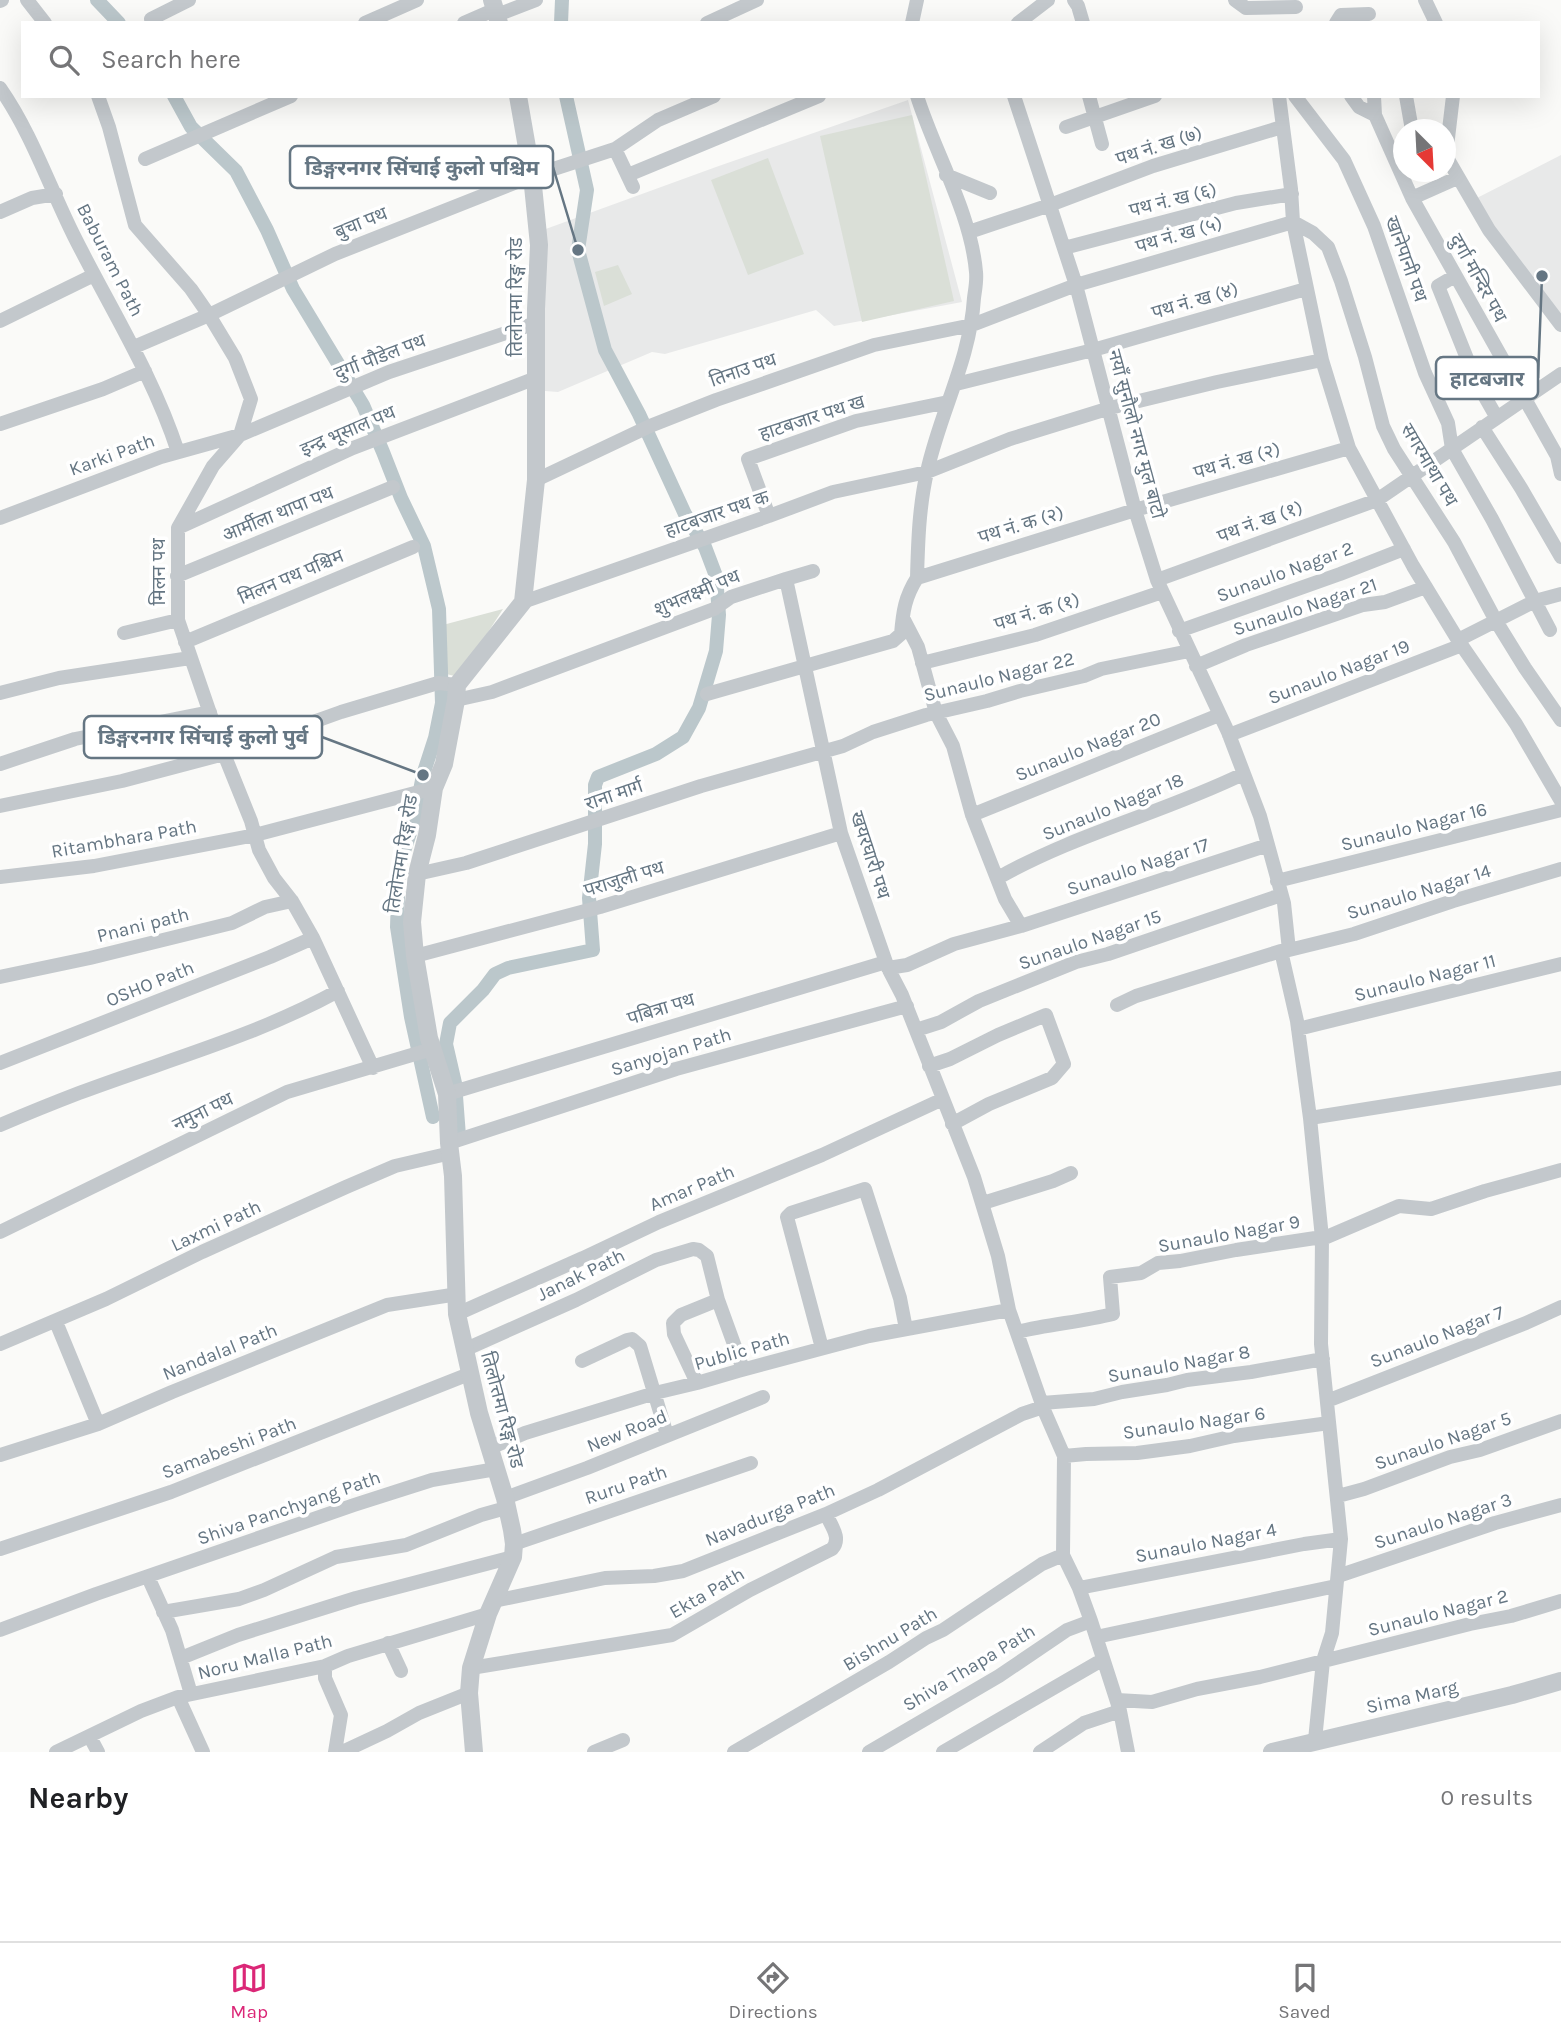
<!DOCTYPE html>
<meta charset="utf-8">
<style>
:root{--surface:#fff;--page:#f6f6f6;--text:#202124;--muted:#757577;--line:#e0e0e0;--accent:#db2777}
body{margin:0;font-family:Karla,"Noto Sans Devanagari",sans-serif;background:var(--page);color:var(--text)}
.compass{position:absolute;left:1393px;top:119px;width:63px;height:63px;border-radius:50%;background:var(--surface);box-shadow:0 7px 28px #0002;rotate:156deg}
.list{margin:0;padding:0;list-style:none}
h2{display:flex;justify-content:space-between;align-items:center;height:91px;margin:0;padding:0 28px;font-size:30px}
h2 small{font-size:23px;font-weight:400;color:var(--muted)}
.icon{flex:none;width:38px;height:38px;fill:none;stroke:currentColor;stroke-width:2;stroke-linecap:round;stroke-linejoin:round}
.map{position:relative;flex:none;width:1561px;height:1752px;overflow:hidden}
.search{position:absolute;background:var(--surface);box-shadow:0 7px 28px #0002;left:21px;right:21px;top:21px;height:77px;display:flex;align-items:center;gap:18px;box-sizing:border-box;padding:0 24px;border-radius:0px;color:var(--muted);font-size:26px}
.sheet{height:189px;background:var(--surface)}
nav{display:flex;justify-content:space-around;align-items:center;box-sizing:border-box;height:98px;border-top:2px solid var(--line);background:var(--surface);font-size:19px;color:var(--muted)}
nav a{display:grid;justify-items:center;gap:4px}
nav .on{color:var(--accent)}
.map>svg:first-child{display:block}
.built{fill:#e8e9e9}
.green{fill:#dadfd7}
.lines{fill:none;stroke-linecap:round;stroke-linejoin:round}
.canal{stroke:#bbc7cb;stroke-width:14}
.minor{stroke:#c3c8cc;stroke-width:14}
.tertiary{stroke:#c3c8cc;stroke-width:18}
.labels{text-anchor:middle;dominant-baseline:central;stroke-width:7;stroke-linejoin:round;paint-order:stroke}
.street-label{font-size:19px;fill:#657683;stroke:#fff}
.leader{fill:none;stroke:#657683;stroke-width:2.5}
.callout-dot{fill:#657683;stroke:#fff;stroke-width:2.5}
.callout{fill:#fff;stroke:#657683;stroke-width:2.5}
.callout-label{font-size:21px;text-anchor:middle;font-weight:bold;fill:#657683}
</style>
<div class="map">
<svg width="1561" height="1752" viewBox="0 0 1561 1752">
<rect width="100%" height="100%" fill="#fafaf8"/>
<!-- built -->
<path class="built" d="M908 100 962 302 834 326 816 310 665 354 652 352 558 392 545 391 543 340V230L716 167Z
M1561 155V325L1471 201Z"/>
<!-- green -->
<path class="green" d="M912 115 954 301 862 322 820 136Z
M768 158 804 254 748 275 711 180Z
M618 265 632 294 604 306 595 272Z
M503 609 459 677 442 673 439 626Z"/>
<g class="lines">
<!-- canal -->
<path class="canal" d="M97 0 119 23
M561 23 562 0
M174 96 191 127 236 171 267 230 293 289 363 405 383 452 401 498 424 546 439 609 442 703 435 738 423 775 414 821 399 866 397 927 411 1017 433 1117
M459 1136 455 1083 446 1044 450 1023 483 990 495 974 508 968 593 950 589 898 595 844V785L598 777 656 754 683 737 699 708 716 651 719 615 716 576 705 547 685 514 639 414 605 350 578 250 587 190 566 96"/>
<!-- minor -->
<path class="minor" d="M27 0 45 23
M1074 0 1078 6 1083 23
M1235 0 1246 8 1296 7
M1425 0 1436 23
M0 1 2 0
M497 15 536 0
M151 19 189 0
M365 23 417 0
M464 23 496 9
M707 23 757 0
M912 23 917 0
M1018 23 1048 0
M1336 23 1341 15 1369 14
M0 88C32 134 49 186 74 236 110 308 153 375 178 452
M98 96 109 127 135 225 191 289 209 315 235 358 251 399 240 435 213 466 178 528V620L224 754 251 821 259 850 274 878 292 901 313 938 373 1068
M917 96C935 153 971 213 976 272 977 281 975 290 974 298 970 361 940 412 927 472 919 507 918 542 917 578
M1014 96 1076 285 1135 510 1157 580 1228 732 1260 816 1284 903 1289 950 1281 951 1297 1021 1310 1118 1322 1238 1321 1344 1341 1539 1332 1633 1323 1661 1315 1740
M1089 96 1102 144
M1279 96 1291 189 1293 222 1322 360 1349 448 1413 566 1458 640 1516 724 1561 801
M1295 96 1344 160 1374 226 1425 373 1448 423 1452 449 1492 519 1550 630
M1351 96 1359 107 1375 115
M1374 96 1375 115 1412 198 1557 456 1561 474
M1406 96 1412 130
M1066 127 1155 96
M615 149 633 187
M1446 155 1453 96
M1446 156 1489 230 1561 325
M145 159 291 96
M628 175 819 96
M946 175 990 193
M1412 198 1457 178
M0 212 32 198 56 194
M969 232 1050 205 1153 166 1282 127
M1064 248 1236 203 1292 194
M1455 276 1438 286 1476 381 1497 418
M0 321 94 275
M134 347 209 315 335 254 532 176 615 149 658 120 714 96
M956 384 1093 350 1306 289
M0 424 103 389 145 371
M1482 427 1521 488 1561 557
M536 480 650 426 716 400 874 345 972 325 1076 285 1293 222 1313 233 1328 247 1341 281 1365 357 1383 426 1394 449 1454 542 1496 621 1525 668 1561 720
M769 516 748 459 856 421 948 402
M0 518 161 457 240 435 389 372 536 323
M178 528 353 448 536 378
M177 576 393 487
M917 578 1135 510 1349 448
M786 579 813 571
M1157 580 1377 500 1561 374
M523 602 769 516 833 492 927 472 1010 439 1110 408 1217 382 1322 360
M903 618 918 647 936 713 953 746 972 815 1005 899 1021 926
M1179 631 1340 574 1404 549
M124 633 178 620
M1458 640 1535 601 1561 594
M185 642 413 547
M922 663 1035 635 1162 592
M1196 666 1246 645 1363 605 1385 602 1426 587
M0 693 59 678 190 658
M707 694 893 641 901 634C903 611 905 597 917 578
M456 700 492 692 714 609 731 597 786 579 841 833 888 968 902 995 974 1177 998 1256 1009 1310 1044 1410 1064 1456 1063 1555 1079 1588 1091 1621 1120 1711 1128 1752
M1229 735 1462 645
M0 764 75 739 210 712
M0 806 122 781 224 754 341 712 438 683 457 685
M972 815 1219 715
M417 874 466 863 701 786 843 746 873 732 926 715 987 701 1020 691 1084 676 1101 669 1189 651
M0 877 94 866 255 835 434 788
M998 878C1075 834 1163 813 1243 774
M1277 881 1561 810
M1289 950 1354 934 1453 901 1561 869
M415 956 600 907 841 833
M888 968 907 965 954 944 1021 926 1268 845
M0 977 90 958 232 923 265 907 292 901
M1117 1005 1136 996 1281 951
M1298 1029 1561 964
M916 1030 941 1022 979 1001 1076 962 1108 954 1281 895
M0 1063 270 957 313 938
M929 1066 950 1059 998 1035 1046 1015 1064 1064 1052 1078 989 1104 952 1124
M447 1094 886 962
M1310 1118 1561 1078
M0 1125C26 1114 53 1103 79 1093 167 1060 256 1036 338 991
M449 1143 676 1069 907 1006
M983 1203 1053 1181 1071 1173
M0 1232 287 1092 432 1049
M1322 1239 1399 1206 1431 1209 1485 1191 1561 1170
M457 1314 583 1258 659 1222 822 1155 943 1099
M56 1322 98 1424
M1017 1332C1049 1324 1081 1322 1113 1314L1110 1277 1141 1273 1158 1263 1180 1261 1236 1250 1322 1237
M0 1344 106 1299 202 1252 346 1187 395 1166 451 1153
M822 1348 787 1217 791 1213 865 1189 900 1298 906 1329
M464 1350 576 1300 656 1260 693 1249 699 1250 707 1256 718 1300 743 1369
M582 1361 627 1340 632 1339 640 1346 667 1435
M697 1383 674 1334 673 1323 681 1315 718 1300
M1327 1401 1526 1323 1561 1307
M1042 1403 1094 1399 1122 1392 1167 1385 1187 1380 1251 1372 1323 1359
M490 1448 525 1433 655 1393 697 1383 738 1371 869 1336 1009 1310
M0 1455 98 1424 172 1392 387 1305 458 1294
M1064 1456 1086 1454 1137 1453 1190 1446 1234 1436 1329 1423
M1338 1496 1364 1489 1450 1457 1480 1450 1561 1421
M505 1498 587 1468 763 1397
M514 1544 751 1463
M0 1549 171 1492 469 1374
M1338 1576 1495 1523 1561 1505
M148 1577 172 1630 191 1694
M1079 1588 1304 1544 1341 1539
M494 1601 605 1578 654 1576 683 1571 826 1514 878 1490 1022 1414 1043 1407
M163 1612 239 1599 264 1590 336 1557 406 1545 481 1515 506 1508
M0 1630 96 1594 354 1505 432 1480 496 1469
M1096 1637 1336 1586
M388 1643 401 1671
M181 1658 238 1635 356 1598 513 1557
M325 1666V1678L341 1715 335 1752
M471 1668 672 1635 750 1590 832 1549C842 1538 831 1526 826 1514
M178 1697 203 1752
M1117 1700 1152 1702 1197 1689 1260 1677 1470 1624 1511 1616 1561 1601
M90 1737 98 1752
M56 1752 141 1711 178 1697 325 1666 348 1656 488 1614
M342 1752 387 1731 419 1713 469 1693
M594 1752 623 1740
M734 1752 889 1662 926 1638 943 1630 1042 1564 1063 1555
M869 1752 999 1676 1067 1630 1091 1621
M943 1752 1102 1660
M1040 1752 1084 1723 1120 1711"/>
<!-- tertiary -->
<path class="tertiary" d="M492 0 499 23
M474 1752 469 1693 471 1668 488 1614 513 1557 514 1544 512 1530 505 1498 479 1413 457 1314 453 1176 449 1143 447 1094 429 1038 415 956 412 922 417 874 427 835 434 788 444 764 456 700 457 685 523 602 536 480V309L539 245 532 176 518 96
M1272 1752 1512 1695 1561 1681"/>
</g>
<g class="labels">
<!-- street labels -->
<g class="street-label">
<text transform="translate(1159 146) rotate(-18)">पथ नं. ख (७)</text>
<text transform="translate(1173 200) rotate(-14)">पथ नं. ख (६)</text>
<text transform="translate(361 223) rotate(-22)">बुचा पथ</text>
<text transform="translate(1179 235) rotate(-16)">पथ नं. ख (५)</text>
<text transform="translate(1406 259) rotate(70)">खानेपानी पथ</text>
<text transform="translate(110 260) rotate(63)">Baburam Path</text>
<text transform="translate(1478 278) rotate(61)">दुर्गा मन्दिर पथ</text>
<text transform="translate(516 297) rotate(-90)">तिलोत्तमा रिङ्ग रोड</text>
<text transform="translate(1195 301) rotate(-16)">पथ नं. ख (४)</text>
<text transform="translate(380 357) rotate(-21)">दुर्गा पौडेल पथ</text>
<text transform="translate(743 370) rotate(-19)">तिनाउ पथ</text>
<text transform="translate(812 418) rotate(-18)">हाटबजार पथ ख</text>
<text transform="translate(348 431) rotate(-23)">इन्द्र भूसाल पथ</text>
<text transform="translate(1136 434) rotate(75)">नयाँ सुनौलो नगर मुल बाटो</text>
<text transform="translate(112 455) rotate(-20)">Karki Path</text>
<text transform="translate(1237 461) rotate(-16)">पथ नं. ख (२)</text>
<text transform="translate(1429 465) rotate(59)">सगरमाथा पथ</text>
<text transform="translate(278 514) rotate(-22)">आर्मीला थापा पथ</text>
<text transform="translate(717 514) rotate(-19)">हाटबजार पथ क</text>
<text transform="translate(1260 522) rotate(-20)">पथ नं. ख (१)</text>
<text transform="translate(1021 525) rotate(-17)">पथ नं. क (२)</text>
<text transform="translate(159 572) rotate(-90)">मिलन पथ</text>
<text transform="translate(1285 572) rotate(-20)">Sunaulo Nagar 2</text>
<text transform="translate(291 577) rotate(-23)">मिलन पथ पश्चिम</text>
<text transform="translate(697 593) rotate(-23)">शुभलक्ष्मी पथ</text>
<text transform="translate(1305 607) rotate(-18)">Sunaulo Nagar 21</text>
<text transform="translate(1037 612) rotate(-17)">पथ नं. क (१)</text>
<text transform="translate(1339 672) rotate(-21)">Sunaulo Nagar 19</text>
<text transform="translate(999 677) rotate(-14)">Sunaulo Nagar 22</text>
<text transform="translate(1088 747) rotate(-22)">Sunaulo Nagar 20</text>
<text transform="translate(614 795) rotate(-19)">राना मार्ग</text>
<text transform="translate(1113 807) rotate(-22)">Sunaulo Nagar 18</text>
<text transform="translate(1414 827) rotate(-14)">Sunaulo Nagar 16</text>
<text transform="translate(124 839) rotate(-10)">Ritambhara Path</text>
<text transform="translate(402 854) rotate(-81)">तिलोत्तमा रिङ्ग रोड</text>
<text transform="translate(870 855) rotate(72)">खयरघारी पथ</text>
<text transform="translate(1138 867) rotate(-18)">Sunaulo Nagar 17</text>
<text transform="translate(624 879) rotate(-17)">पराजुली पथ</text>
<text transform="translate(1419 892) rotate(-17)">Sunaulo Nagar 14</text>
<text transform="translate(143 925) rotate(-14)">Pnani path</text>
<text transform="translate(1090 940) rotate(-19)">Sunaulo Nagar 15</text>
<text transform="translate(1425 978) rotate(-14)">Sunaulo Nagar 11</text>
<text transform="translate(150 984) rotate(-22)">OSHO Path</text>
<text transform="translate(661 1009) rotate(-17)">पबित्रा पथ</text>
<text transform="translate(671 1052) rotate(-17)">Sanyojan Path</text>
<text transform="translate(203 1112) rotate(-26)">नमुना पथ</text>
<text transform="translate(692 1188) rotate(-23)">Amar Path</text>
<text transform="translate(216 1226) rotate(-25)">Laxmi Path</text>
<text transform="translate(1229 1234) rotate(-10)">Sunaulo Nagar 9</text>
<text transform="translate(581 1275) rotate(-26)">Janak Path</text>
<text transform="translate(1437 1337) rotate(-21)">Sunaulo Nagar 7</text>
<text transform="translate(742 1351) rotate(-16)">Public Path</text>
<text transform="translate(220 1352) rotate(-22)">Nandalal Path</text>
<text transform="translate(1179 1364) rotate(-10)">Sunaulo Nagar 8</text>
<text transform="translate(502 1410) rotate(75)">तिलोत्तमा रिङ्ग रोड</text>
<text transform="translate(1194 1423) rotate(-8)">Sunaulo Nagar 6</text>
<text transform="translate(627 1431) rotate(-22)">New Road</text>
<text transform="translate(1443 1441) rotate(-19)">Sunaulo Nagar 5</text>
<text transform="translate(229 1448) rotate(-21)">Samabeshi Path</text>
<text transform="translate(626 1485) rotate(-19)">Ruru Path</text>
<text transform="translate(289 1508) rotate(-19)">Shiva Panchyang Path</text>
<text transform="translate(770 1515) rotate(-22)">Navadurga Path</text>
<text transform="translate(1443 1521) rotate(-18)">Sunaulo Nagar 3</text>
<text transform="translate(1206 1543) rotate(-11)">Sunaulo Nagar 4</text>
<text transform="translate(707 1593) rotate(-30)">Ekta Path</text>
<text transform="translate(1438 1613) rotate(-14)">Sunaulo Nagar 2</text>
<text transform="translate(890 1639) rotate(-31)">Bishnu Path</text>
<text transform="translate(265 1657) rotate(-14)">Noru Malla Path</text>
<text transform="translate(969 1668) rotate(-31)">Shiva Thapa Path</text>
<text transform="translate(1412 1697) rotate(-13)">Sima Marg</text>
</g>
</g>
<!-- callouts -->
<path class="leader" d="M578 250L553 167M1542 276L1538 378M423 775L322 737"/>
<g class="callout-dot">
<circle cx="578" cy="250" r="7"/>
<circle cx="1542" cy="276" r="7"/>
<circle cx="423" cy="775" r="7"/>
</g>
<g class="callout">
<rect x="290" y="146" width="263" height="42" rx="7"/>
<rect x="1436" y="357" width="102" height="42" rx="7"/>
<rect x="84" y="716" width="238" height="42" rx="7"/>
</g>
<g class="callout-label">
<text x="422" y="175">डिङ्गरनगर सिंचाई कुलो पश्चिम</text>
<text x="1487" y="386">हाटबजार</text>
<text x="203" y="744">डिङ्गरनगर सिंचाई कुलो पुर्व</text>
</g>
</svg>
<svg class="compass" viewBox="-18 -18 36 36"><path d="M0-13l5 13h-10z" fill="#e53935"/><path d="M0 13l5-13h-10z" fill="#757577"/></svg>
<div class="search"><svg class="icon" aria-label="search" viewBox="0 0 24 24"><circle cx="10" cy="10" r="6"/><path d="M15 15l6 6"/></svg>Search here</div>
</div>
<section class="sheet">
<h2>Nearby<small>0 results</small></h2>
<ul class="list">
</ul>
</section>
<nav>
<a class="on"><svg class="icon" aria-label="map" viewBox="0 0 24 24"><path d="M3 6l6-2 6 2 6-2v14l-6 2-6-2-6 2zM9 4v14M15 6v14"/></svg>Map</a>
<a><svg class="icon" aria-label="directions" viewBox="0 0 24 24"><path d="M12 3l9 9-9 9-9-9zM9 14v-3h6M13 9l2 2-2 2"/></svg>Directions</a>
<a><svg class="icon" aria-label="saved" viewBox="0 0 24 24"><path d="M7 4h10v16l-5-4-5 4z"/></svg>Saved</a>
</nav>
